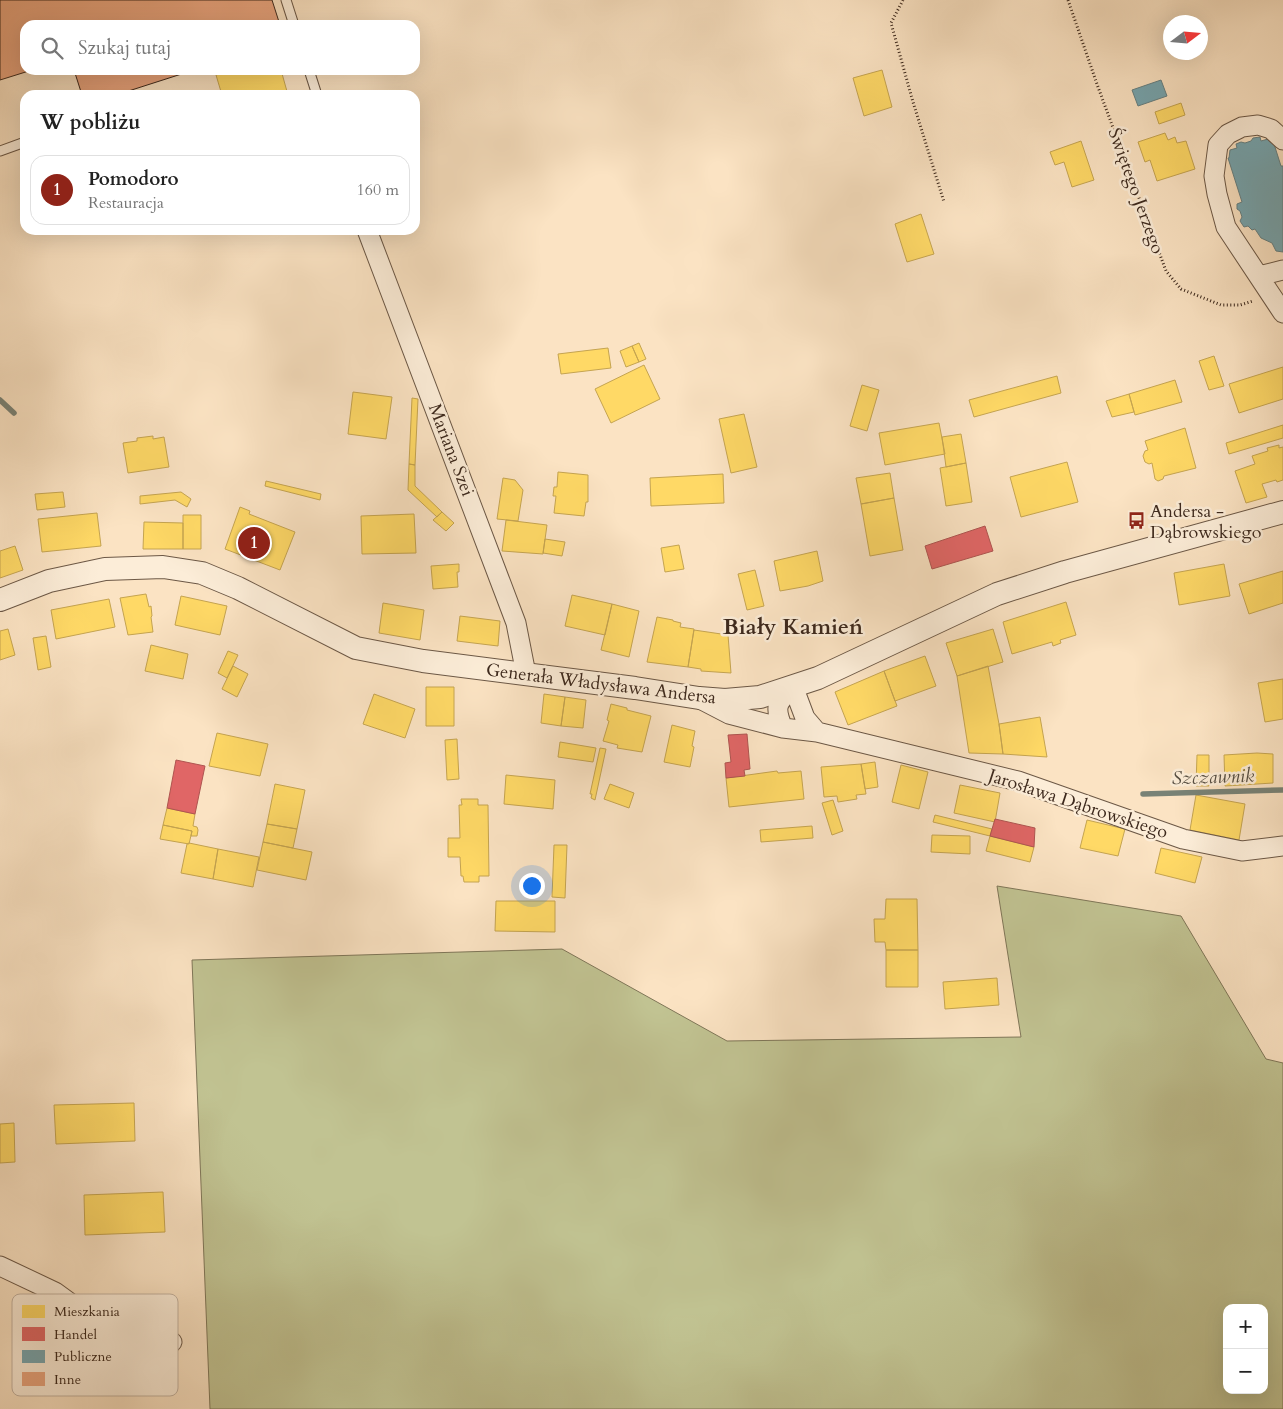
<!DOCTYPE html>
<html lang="pl">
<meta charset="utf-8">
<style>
:root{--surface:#fff;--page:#f6f6f6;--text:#222;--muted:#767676;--line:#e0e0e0;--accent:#8f2418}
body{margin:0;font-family:Cardo,serif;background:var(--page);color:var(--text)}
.controls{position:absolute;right:15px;bottom:15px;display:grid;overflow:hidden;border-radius:10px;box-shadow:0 5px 20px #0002}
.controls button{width:45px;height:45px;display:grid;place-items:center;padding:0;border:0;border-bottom:1px solid var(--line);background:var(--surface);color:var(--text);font:25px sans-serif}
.compass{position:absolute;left:1163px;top:15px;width:45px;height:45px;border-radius:50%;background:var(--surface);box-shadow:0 5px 20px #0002;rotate:74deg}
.you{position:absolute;left:531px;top:885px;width:18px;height:18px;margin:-12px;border:4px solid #fff;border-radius:50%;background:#1a73e8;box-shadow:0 0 0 8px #1a73e833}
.badge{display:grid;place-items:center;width:32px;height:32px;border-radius:50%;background:var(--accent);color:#fff;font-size:16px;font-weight:700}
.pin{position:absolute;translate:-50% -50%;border:2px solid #fff;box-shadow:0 1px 5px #0006}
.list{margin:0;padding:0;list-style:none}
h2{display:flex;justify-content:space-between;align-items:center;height:65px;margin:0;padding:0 20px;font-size:21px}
h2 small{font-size:16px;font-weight:400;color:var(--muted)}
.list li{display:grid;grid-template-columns:32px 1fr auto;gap:15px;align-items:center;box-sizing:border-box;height:70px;margin:0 10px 10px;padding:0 10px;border:1px solid var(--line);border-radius:15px}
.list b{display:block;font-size:19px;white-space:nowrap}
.list p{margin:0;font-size:16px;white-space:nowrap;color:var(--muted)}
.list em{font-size:16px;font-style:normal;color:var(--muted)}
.icon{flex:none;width:28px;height:28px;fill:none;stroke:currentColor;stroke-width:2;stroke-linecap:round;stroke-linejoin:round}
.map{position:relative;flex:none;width:1283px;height:1409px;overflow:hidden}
.search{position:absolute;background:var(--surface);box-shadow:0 5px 20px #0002;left:20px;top:20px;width:400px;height:55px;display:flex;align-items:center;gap:12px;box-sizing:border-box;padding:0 18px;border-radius:15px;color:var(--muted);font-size:19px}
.panel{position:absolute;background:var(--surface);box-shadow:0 5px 20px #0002;left:20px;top:90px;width:400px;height:145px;border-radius:15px}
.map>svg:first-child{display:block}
.green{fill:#c1c392;stroke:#7f7658;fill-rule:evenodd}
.homes{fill:#ffd966;stroke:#c5a450}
.shops{fill:#e06666;stroke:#af5450}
.public{fill:#76a5af;stroke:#658083}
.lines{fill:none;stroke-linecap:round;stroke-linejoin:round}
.stream{stroke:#788276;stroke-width:5.5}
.building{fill:#e8a47e;stroke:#3d291d}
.service-casing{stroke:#6c5846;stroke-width:11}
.minor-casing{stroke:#6c5846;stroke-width:21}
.tertiary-casing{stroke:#6c5846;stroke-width:24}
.path{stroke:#3d291d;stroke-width:3;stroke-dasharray:1 2.5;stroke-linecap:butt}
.service{stroke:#fcedd8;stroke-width:9}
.minor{stroke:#fcedd8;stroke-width:19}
.tertiary{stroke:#fcedd8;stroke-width:22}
.labels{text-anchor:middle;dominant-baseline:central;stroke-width:5;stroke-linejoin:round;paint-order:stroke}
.street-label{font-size:18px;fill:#3d291d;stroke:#fcedd8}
.poi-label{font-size:18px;fill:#3d291d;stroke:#fcedd8;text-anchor:start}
.water-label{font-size:19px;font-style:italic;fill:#564e42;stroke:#fcedd8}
.district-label{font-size:22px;font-weight:bold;fill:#3d291d;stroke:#fcedd8}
.key{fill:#fcedd8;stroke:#c3b2a0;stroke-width:1}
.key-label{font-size:14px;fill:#3d291d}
</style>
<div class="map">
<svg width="1283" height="1409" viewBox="0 0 1283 1409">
<rect width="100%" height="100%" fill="#fbe3c3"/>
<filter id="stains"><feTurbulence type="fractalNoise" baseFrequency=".004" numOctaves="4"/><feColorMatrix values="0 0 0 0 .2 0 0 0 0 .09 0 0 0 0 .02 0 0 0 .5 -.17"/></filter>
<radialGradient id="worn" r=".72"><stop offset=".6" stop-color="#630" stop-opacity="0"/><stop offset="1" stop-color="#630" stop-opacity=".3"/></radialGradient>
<!-- green -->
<path class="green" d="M997 886 1181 916 1266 1059 1283 1063V1409H210L192 960 562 949 727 1041 1021 1037ZM1227 1308H1264V1390H1227Z"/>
<!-- homes -->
<path class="homes" d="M233 70H281L288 95H222L216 75Z
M882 70 892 107 864 116 853 78Z
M1181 103 1185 115 1159 124 1155 112Z
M1165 133 1168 140 1175 137 1177 143 1186 141 1195 169 1157 181 1150 160 1145 162 1138 142Z
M1081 141 1094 180 1072 187 1064 162 1055 165 1050 152Z
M921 214 934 254 907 262 895 224Z
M639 343 646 359 639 362 632 346Z
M632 346 639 362 626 367 620 351Z
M608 348 611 368 561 374 558 354Z
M1214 356 1224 386 1209 390 1199 361Z
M644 365 660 399 611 423 595 389Z
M1283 367V399L1239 413 1229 384Z
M1057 376 1061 393 974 417 969 400Z
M1175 380 1182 402 1135 415 1129 394Z
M862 385 879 390 867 431 850 426Z
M353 392 392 397 386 439 348 434Z
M1129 394 1134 412 1112 417 1106 401Z
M412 398 418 399 415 465 409 464Z
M744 414 757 467 731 473 719 419Z
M939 423 945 454 885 465 879 433Z
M1283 425V438L1229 454 1226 443Z
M1185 428 1196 468 1164 476 1163 479 1158 481 1155 479 1152 463 1149 464 1145 462 1143 456 1145 451 1148 450 1145 441Z
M961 434 966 463 946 467 942 437Z
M153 436V439L164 437 169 467 128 473 123 443 137 441V438Z
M1279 445V448L1283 447V480L1277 482 1276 480 1262 484 1267 497 1246 503 1235 471 1255 464 1252 456 1268 451 1267 448Z
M1067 462 1078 502 1021 517 1010 477Z
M966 463 972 502 946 506 940 468Z
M409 464 415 465V486L442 512 437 517 408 490Z
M558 472 588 475V502H586L584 516 554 513 556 496H553L554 487H557Z
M890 473 894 498 861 504 856 478Z
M723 474 724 503 651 506 650 478Z
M503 478 515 480 523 490 518 521 497 519Z
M266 481 321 494 320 500 265 486Z
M63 492 65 507 37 510 35 494Z
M181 492 191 499 187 507 175 500 140 504V496Z
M894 498 903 550 870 556 861 504Z
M240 507 250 511 249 514 295 532 280 570 225 549Z
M442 512 454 523 446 531 433 520Z
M97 513 101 546 42 552 38 519Z
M414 514 416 553 362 554 361 516Z
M183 515H201V549H183Z
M506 520 547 525 543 554 502 551Z
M144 522 183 523V549H143Z
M545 539 565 542 562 556 543 553Z
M679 545 684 569 665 572 661 548Z
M15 546 23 570 0 578V551Z
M817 551 823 581 808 586 780 591 774 561Z
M459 564V572H457L458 587 433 589 431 566Z
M1224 564 1230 596 1179 605 1174 573Z
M755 570 764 606 747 610 738 574Z
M1283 571V603L1249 614 1239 584Z
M146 594 149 607 151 606 152 616 151 617 153 632 128 635 120 598Z
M572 595 612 604 605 635 565 626Z
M181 596 227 606 220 635 175 625Z
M109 599 115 627 56 639 51 610Z
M1066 602 1076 635 1060 640 1061 643 1053 646 1052 642 1012 654 1003 622Z
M383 603 424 610 420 640 379 633Z
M612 604 639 611 629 657 601 650Z
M460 616 500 621 498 646 457 641Z
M657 617 673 620V621L681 623 680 627 694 629 688 667 647 662Z
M8 629 15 655 0 660V631Z
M993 629 1003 662 957 676 946 643Z
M694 630 728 635 731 673 701 671V669L688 667Z
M46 636 51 667 38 670 33 638Z
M151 645 188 654 183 679 145 671Z
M228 651 238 655 227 678 218 673Z
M925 656 936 686 895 701 884 671Z
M233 666 248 674 237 697 222 689Z
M988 666 999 724 1003 754 969 753 957 676Z
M884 671 897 706 848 725 835 692Z
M1283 679V719L1265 722 1258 683Z
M426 687H454V726H426Z
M374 694 415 709 405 738 363 724Z
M544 694 565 697 561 726 541 723Z
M565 697 586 700 583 728 561 726Z
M611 704 627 708V710L651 716 642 752 617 748 618 745 603 741 609 721 607 720Z
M1040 717 1047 757 1003 754 999 724Z
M672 725 695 731 692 746 694 747 690 767 664 762Z
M217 733 268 744 260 776 209 766Z
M457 739 459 779 447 780 445 740Z
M560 742 596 748 593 762 558 757Z
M600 748 606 749 595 800 591 798 592 794H590Z
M1257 753 1273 754V783L1225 786 1224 755Z
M1197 755H1209V786H1196Z
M875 762 878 787 865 789 861 764Z
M861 764 866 794 856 795 857 799 838 802 837 796 824 797 821 767Z
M901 765 928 772 919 809 892 802Z
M777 771 778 773 801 771 804 799 729 807 726 778Z
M506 775 555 780 553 809 504 804Z
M275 784 305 790 297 829 267 824Z
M610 784 634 793 629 808 604 799Z
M960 785 1000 793 995 822 954 813Z
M1196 795 1245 804 1239 840 1190 830Z
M461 799H478V805H488L489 876H479V882H464L463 876H461L460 857H448V838H460L459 805H462Z
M833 800 843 831 832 835 822 803Z
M167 808 195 814 193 826 197 827 198 830 197 836H191L192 831 163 825Z
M935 815 992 829 990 836 933 822Z
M1087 820 1125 829 1118 856 1080 848Z
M267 824 297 829 293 848 263 842Z
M163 825 192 831 189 844 160 839Z
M812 826 813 838 761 842 760 830Z
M932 835 970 836V854L931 852Z
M990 836 1034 847 1030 862 986 851Z
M263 842 312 852 306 880 257 870Z
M189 843 218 849 213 879 181 873 187 844Z
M554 845H567L565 898 552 897Z
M1161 848 1202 857 1195 883 1155 873Z
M218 849 259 857 253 887 213 879Z
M886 899H917L918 950H886L885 942H875L874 919H885Z
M496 901H555V932L495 931Z
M886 950H918V987H886Z
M997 978 999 1005 945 1009 943 982Z
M134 1103 135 1141 56 1144 54 1105Z
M14 1123 15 1162 0 1163V1124Z
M163 1192 165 1232 85 1235 84 1195Z"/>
<!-- shops -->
<path class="shops" d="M985 526 993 551 932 569 925 546Z
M747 734 750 769 744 770 745 776 726 778 725 763 731 762 728 735Z
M176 760 205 766 195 814 167 808Z
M995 819 1035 828 1034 847 990 836Z"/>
<!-- public -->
<path class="public" d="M1161 80 1167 96 1138 106 1132 90Z
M1260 137 1261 141 1268 139 1274 144 1281 166H1283V252L1276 251 1272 243 1261 238 1255 229 1252 230 1248 226 1244 227 1240 221 1242 217 1240 211 1237 209V204L1242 202 1228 158H1229L1230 150 1237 148 1236 144 1241 142 1245 143 1251 141 1253 138Z"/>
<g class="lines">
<!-- stream -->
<path class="stream" d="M0 400 14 413
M1143 794 1283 790"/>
</g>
<!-- building -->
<path class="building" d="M0 0H272L280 25H25V70H32L0 80Z
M74 70H194L116 95H82Z"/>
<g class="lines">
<defs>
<path id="service" d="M286 0 294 25
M309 70 317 95
M0 151 25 142"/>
<path id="minor" d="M1283 140 1271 129 1258 125 1242 127 1228 134 1218 145 1214 176 1217 194 1226 227 1283 313
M367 230 516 623 526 674
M1259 276 1283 270
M793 686 805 718 817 732
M702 700 729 714 783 728 817 732 1018 781 1183 839 1242 851 1283 846
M783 728C773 705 778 703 793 686
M0 1266 55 1292 103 1327 136 1337 172 1342"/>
<path id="tertiary" d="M0 600 49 581 105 569 163 567 202 573 238 588 356 648 423 661 635 688 699 698 725 700 760 697 818 678 997 594 1065 572 1283 512"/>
</defs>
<!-- service casing -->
<use href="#service" class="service-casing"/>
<!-- minor casing -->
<use href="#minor" class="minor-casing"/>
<!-- tertiary casing -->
<use href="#tertiary" class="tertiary-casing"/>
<!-- path -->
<path class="path" d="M903 0 891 23 913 102 944 202
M1068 0 1098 87 1166 271 1181 289 1221 305H1240L1253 301"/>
<!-- service -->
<use href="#service" class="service"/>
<!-- minor -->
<use href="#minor" class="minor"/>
<!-- tertiary -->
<use href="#tertiary" class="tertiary"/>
</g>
<!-- icons -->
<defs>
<symbol id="bus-bare" viewBox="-9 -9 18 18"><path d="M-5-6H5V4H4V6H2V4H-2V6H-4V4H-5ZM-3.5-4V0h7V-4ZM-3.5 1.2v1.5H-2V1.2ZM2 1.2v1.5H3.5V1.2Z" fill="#8f2418" stroke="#fcedd8" stroke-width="2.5" paint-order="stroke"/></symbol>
</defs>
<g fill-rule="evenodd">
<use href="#bus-bare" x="1124" y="508" width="25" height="25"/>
</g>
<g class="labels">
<!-- street labels -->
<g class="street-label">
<text transform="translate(1136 191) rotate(70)">Świętego Jerzego</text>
<text transform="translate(451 450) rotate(69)">Mariana Szei</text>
<text transform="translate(601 684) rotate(7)">Generała Władysława Andersa</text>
<text transform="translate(1078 804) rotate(18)">Jarosława Dąbrowskiego</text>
</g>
<!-- poi labels -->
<g class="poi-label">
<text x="1150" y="511">Andersa -<tspan x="1150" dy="21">Dąbrowskiego</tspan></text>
</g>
<!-- water labels -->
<g class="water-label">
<text transform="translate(1213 777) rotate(-2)">Szczawnik</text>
</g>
<!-- district labels -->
<g class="district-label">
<text x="793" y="627">Biały Kamień</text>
</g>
</g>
<!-- legend -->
<rect x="12" y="1294" width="166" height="102" rx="8" class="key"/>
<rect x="22" y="1305" width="23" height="13" fill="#ffd966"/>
<rect x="22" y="1327" width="23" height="14" fill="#e06666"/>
<rect x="22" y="1350" width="23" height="13" fill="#76a5af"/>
<rect x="22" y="1372" width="23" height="14" fill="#e8a47e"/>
<g class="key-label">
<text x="54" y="1316">Mieszkania</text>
<text x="54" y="1339">Handel</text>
<text x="54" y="1361">Publiczne</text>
<text x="54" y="1384">Inne</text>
</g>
<rect width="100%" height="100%" filter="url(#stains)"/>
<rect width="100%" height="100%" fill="url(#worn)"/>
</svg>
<div class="controls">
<button>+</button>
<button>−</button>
</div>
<svg class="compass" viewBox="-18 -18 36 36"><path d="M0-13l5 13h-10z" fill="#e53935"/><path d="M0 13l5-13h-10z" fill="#767676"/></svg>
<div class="you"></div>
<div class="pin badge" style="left:254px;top:543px">1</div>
<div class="search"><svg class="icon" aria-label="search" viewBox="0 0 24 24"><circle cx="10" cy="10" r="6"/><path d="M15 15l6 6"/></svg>Szukaj tutaj</div>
<section class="panel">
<h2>W pobliżu<small></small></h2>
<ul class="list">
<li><span class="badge">1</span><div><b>Pomodoro</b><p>Restauracja</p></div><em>160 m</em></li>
</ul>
</section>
</div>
